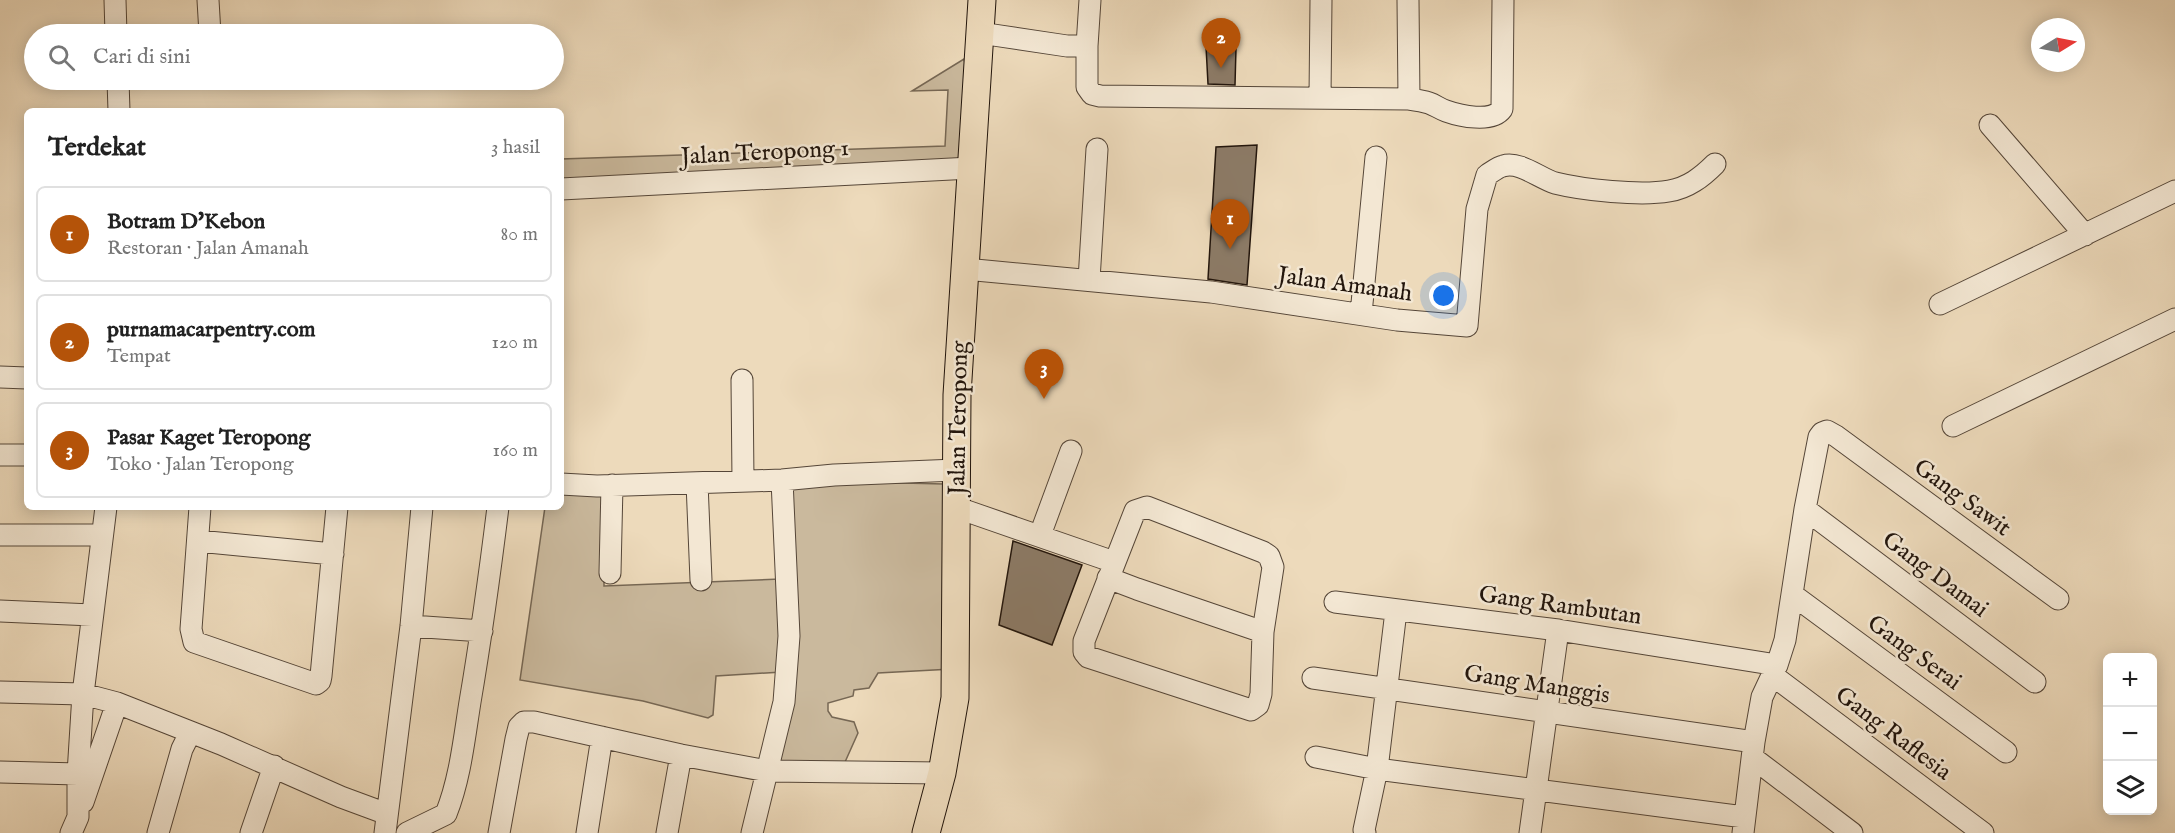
<!DOCTYPE html>
<html lang="id">
<meta charset="utf-8">
<style>
:root{--surface:#fff;--page:#f6f6f6;--text:#222;--muted:#767676;--line:#e0e0e0;--accent:#b45309}
body{margin:0;font-family:"IM FELL English",serif;background:var(--page);color:var(--text)}
.controls{position:absolute;right:18px;bottom:18px;display:grid;overflow:hidden;border-radius:9px;box-shadow:0 3px 15px #0003}
.controls button{width:54px;height:54px;display:grid;place-items:center;padding:0;border:0;border-bottom:2px solid var(--line);background:var(--surface);color:var(--text);font:30px sans-serif}
.compass{position:absolute;left:2031px;top:18px;width:54px;height:54px;border-radius:50%;background:var(--surface);box-shadow:0 3px 15px #0003;rotate:80deg}
.you{position:absolute;left:1444px;top:296px;width:21px;height:21px;margin:-15px;border:4px solid #fff;border-radius:50%;background:#1a73e8;box-shadow:0 0 0 9px #1a73e833}
.badge{display:grid;place-items:center;width:39px;height:39px;border-radius:50%;background:var(--accent);color:#fff;font-size:20px;font-weight:700}
.pin{position:absolute;translate:-50% -50px;filter:drop-shadow(0 2px 3px #0008)}
.pin::after{content:'';position:absolute;top:32px;width:21px;height:18px;background:inherit;clip-path:polygon(0 0,100% 0,50% 100%)}
.list{margin:0;padding:0;list-style:none}
h2{display:flex;justify-content:space-between;align-items:center;height:78px;margin:0;padding:0 24px;font-size:26px}
h2 small{font-size:20px;font-weight:400;color:var(--muted)}
.list li{display:grid;grid-template-columns:39px 1fr auto;gap:18px;align-items:center;box-sizing:border-box;height:96px;margin:0 12px 12px;padding:0 12px;border:2px solid var(--line);border-radius:9px}
.list b{display:block;font-size:22px;white-space:nowrap}
.list p{margin:0;font-size:20px;white-space:nowrap;color:var(--muted)}
.list em{font-size:20px;font-style:normal;color:var(--muted)}
.icon{flex:none;width:33px;height:33px;fill:none;stroke:currentColor;stroke-width:2;stroke-linecap:round;stroke-linejoin:round}
.map{position:relative;flex:none;width:2175px;height:833px;overflow:hidden}
.search{position:absolute;background:var(--surface);box-shadow:0 3px 15px #0003;left:24px;top:24px;width:540px;height:66px;display:flex;align-items:center;gap:15px;box-sizing:border-box;padding:0 21px;border-radius:33px;color:var(--muted);font-size:22px}
.panel{position:absolute;background:var(--surface);box-shadow:0 3px 15px #0003;left:24px;top:108px;width:540px;height:402px;border-radius:9px}
.map>svg:first-child{display:block}
.green{fill:#cab99d;stroke:#766754;stroke-width:1.5}
.building{fill:#8c7b67;stroke:#22150c;stroke-width:1.5}
.lines{fill:none;stroke-linecap:round;stroke-linejoin:round}
.minor-casing{stroke:#554638;stroke-width:23}
.major-casing{stroke:#22150c;stroke-width:29}
.minor{stroke:#f3e7d3;stroke-width:21}
.major{stroke:#eddabb;stroke-width:27}
.labels{text-anchor:middle;dominant-baseline:central;stroke-width:5;stroke-linejoin:round;paint-order:stroke}
.street-label{font-size:24px;fill:#22150c;stroke:#f3e7d3}
</style>
<div class="map">
<svg width="2175" height="833" viewBox="0 0 2175 833">
<rect width="100%" height="100%" fill="#eddabb"/>
<filter id="stains"><feTurbulence type="fractalNoise" baseFrequency=".00333" numOctaves="4"/><feColorMatrix values="0 0 0 0 .2 0 0 0 0 .09 0 0 0 0 .02 0 0 0 .5 -.17"/></filter>
<radialGradient id="worn" r=".72"><stop offset=".6" stop-color="#630" stop-opacity="0"/><stop offset="1" stop-color="#630" stop-opacity=".3"/></radialGradient>
<!-- green -->
<path class="green" d="M964 59 966 68 959 165 561 184V159L945 146 948 90 912 91Z
M860 482 944 484 952 669 878 673 869 688 854 690 853 696 828 703V711L832 717 854 722 858 733 845 762 772 765 787 487Z
M561 490H605L604 586 780 579 782 672 716 676 713 715 708 718 643 701 520 680 545 507H561Z"/>
<!-- building -->
<path class="building" d="M1206 46 1236 48 1235 85 1208 84Z
M1257 145 1247 285 1208 279 1216 147Z
M1013 541 1082 565 1052 645 999 625Z"/>
<g class="lines">
<defs>
<path id="minor" d="M115 0 116 34
M208 0 210 34
M1408 0 1409 99
M980 33 1067 46H1087V87L1092 94 1100 96 1409 99C1416 100 1423 101 1429 103 1435 105 1440 109 1446 111 1460 116 1492 123 1502 109L1503 0
M1087 46 1090 0
M118 80 119 111
M1320 97 1321 0
M1990 125 2085 235
M561 189 971 168
M965 269 1211 292 1397 320 1467 326 1477 209 1487 175C1492 172 1498 167 1503 166 1520 161 1539 178 1555 183 1583 190 1640 196 1669 191 1688 188 1702 177 1715 164
M1089 280 1097 149
M1940 304 2175 191
M1361 314 1376 157
M0 377 27 378
M742 380 743 481
M1953 426 2175 319
M0 455H27
M697 483 701 580
M561 484 597 486 782 480 834 475 956 470
M200 507 191 629 194 642 316 684 320 681 321 676 337 507
M1147 507 1263 552 1269 556 1273 567 1263 632 1261 694 1258 705 1251 710 1088 657 1084 652V641L1135 511Z
M958 508 1114 562
M1805 509 2035 682
M0 535H102
M1040 535 1071 451
M198 541 333 554
M610 573 612 485
M1108 578 1137 589 1263 632
M1793 595 2006 752
M1335 602 1558 630 1777 665
M0 611 92 615
M411 626 482 631
M1772 675 1983 833
M1313 678 1754 742
M0 692 83 694 117 703 221 744 341 797 387 814
M1316 757 1377 769 1744 817
M1753 758 1852 833
M0 772 78 774
M83 802 117 703
M71 833 78 817V774L83 694 106 507
M158 833 182 749 190 733
M251 833 274 766
M385 833 411 626 422 507
M407 833 446 814C460 779 464 740 470 702 481 637 490 572 498 507
M499 833 516 739 519 727 524 722H534L681 755 767 771 942 773
M587 833 602 737
M667 833 681 755
M752 833 784 702 789 636 782 480
M1365 833 1364 830 1377 769 1396 611
M1530 833 1558 630
M1743 833 1754 742 1762 697 1777 665 1785 640 1805 509 1819 437 1822 433 1827 431 1836 436 2058 599"/>
<path id="major" d="M926 833 942 773 955 698 957 395 982 0"/>
</defs>
<!-- minor casing -->
<use href="#minor" class="minor-casing"/>
<!-- major casing -->
<use href="#major" class="major-casing"/>
<!-- minor -->
<use href="#minor" class="minor"/>
<!-- major -->
<use href="#major" class="major"/>
</g>
<g class="labels">
<!-- street labels -->
<g class="street-label">
<text transform="translate(765 153) rotate(-3)">Jalan Teropong 1</text>
<text transform="translate(1345 285) rotate(8)">Jalan Amanah</text>
<text transform="translate(959 418) rotate(-89)">Jalan Teropong</text>
<text transform="translate(1962 498) rotate(36)">Gang Sawit</text>
<text transform="translate(1935 575) rotate(37)">Gang Damai</text>
<text transform="translate(1560 606) rotate(8)">Gang Rambutan</text>
<text transform="translate(1914 653) rotate(36)">Gang Serai</text>
<text transform="translate(1537 685) rotate(9)">Gang Manggis</text>
<text transform="translate(1893 734) rotate(37)">Gang Raflesia</text>
</g>
</g>
<rect width="100%" height="100%" filter="url(#stains)"/>
<rect width="100%" height="100%" fill="url(#worn)"/>
</svg>
<div class="controls">
<button>+</button>
<button>−</button>
<button><svg class="icon" aria-label="layers" viewBox="0 0 24 24"><path d="M12 4l9 5-9 5-9-5zM3 14l9 5 9-5"/></svg></button>
</div>
<svg class="compass" viewBox="-18 -18 36 36"><path d="M0-13l5 13h-10z" fill="#e53935"/><path d="M0 13l5-13h-10z" fill="#767676"/></svg>
<div class="you"></div>
<div class="pin badge" style="left:1230px;top:249px">1</div>
<div class="pin badge" style="left:1221px;top:68px">2</div>
<div class="pin badge" style="left:1044px;top:399px">3</div>
<div class="search"><svg class="icon" aria-label="search" viewBox="0 0 24 24"><circle cx="10" cy="10" r="6"/><path d="M15 15l6 6"/></svg>Cari di sini</div>
<section class="panel">
<h2>Terdekat<small>3 hasil</small></h2>
<ul class="list">
<li><span class="badge">1</span><div><b>Botram D'Kebon</b><p>Restoran · Jalan Amanah</p></div><em>80 m</em></li>
<li><span class="badge">2</span><div><b>purnamacarpentry.com</b><p>Tempat</p></div><em>120 m</em></li>
<li><span class="badge">3</span><div><b>Pasar Kaget Teropong</b><p>Toko · Jalan Teropong</p></div><em>160 m</em></li>
</ul>
</section>
</div>
